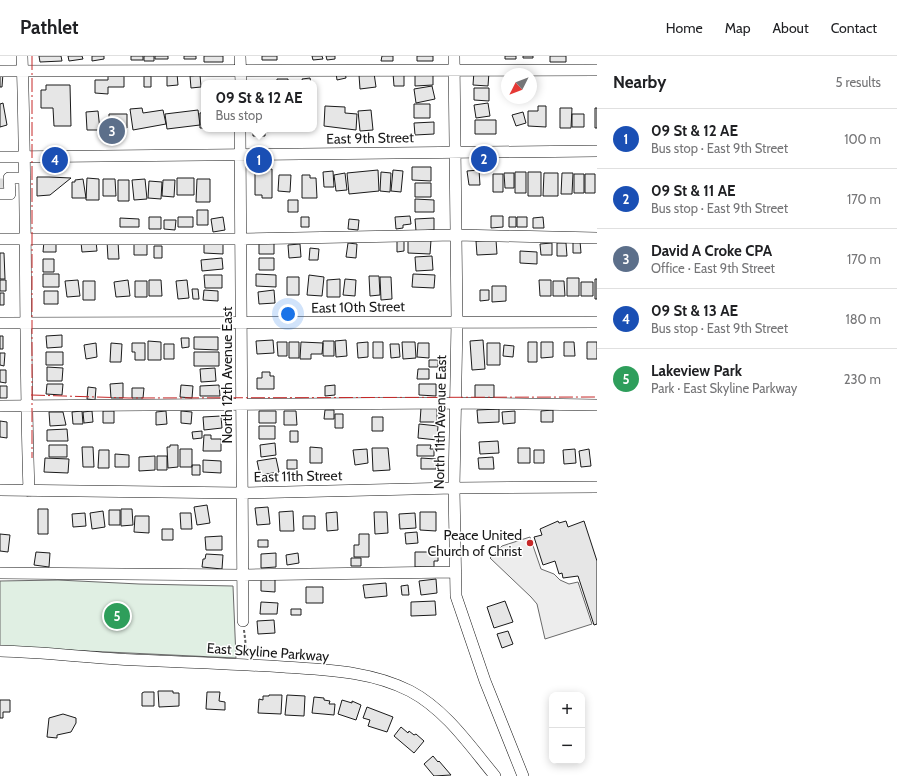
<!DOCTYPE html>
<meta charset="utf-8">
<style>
:root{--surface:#fff;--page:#f6f6f6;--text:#202124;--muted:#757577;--line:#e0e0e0;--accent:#c62828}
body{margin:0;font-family:Cabin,sans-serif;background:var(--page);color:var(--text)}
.controls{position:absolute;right:12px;bottom:12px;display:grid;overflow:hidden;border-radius:8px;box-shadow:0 2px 10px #0003}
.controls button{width:36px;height:36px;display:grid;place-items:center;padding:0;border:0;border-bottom:1px solid var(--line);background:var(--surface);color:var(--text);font:20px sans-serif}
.compass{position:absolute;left:501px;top:12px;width:36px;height:36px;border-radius:50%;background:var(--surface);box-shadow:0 2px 10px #0003;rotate:228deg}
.you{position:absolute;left:288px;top:258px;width:14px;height:14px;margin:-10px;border:3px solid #fff;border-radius:50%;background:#1a73e8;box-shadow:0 0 0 6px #1a73e833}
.badge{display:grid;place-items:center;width:26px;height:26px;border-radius:50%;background:var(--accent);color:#fff;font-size:13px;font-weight:700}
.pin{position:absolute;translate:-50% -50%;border:2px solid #fff;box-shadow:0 1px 4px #0006}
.popup{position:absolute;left:201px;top:24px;width:116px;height:52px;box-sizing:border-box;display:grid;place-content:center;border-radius:8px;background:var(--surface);filter:drop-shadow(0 1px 3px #0005);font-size:13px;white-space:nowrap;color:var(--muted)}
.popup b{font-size:15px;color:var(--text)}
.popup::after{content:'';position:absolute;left:50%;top:100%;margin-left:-8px;border:8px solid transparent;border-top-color:var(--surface)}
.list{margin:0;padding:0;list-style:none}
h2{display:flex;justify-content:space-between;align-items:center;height:52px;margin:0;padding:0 16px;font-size:17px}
h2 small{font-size:13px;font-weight:400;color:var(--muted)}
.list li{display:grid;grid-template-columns:26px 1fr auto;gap:12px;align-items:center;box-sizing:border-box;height:60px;padding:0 16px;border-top:1px solid var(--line)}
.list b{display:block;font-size:15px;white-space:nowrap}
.list p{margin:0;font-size:13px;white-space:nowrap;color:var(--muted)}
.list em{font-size:13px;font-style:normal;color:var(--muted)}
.map{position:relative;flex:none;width:597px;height:720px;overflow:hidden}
header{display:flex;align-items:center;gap:24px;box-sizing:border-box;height:56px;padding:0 20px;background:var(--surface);border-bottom:1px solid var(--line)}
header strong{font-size:19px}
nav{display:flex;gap:22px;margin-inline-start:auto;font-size:14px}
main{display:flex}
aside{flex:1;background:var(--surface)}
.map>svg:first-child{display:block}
.green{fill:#e0efe3;stroke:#6a6a6a}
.parking{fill:#ededed;stroke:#6a6a6a}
.building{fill:#e6e6e6;stroke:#1a1a1a}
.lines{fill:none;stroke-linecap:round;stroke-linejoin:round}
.minor-tunnel{stroke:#ddd;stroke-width:11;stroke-dasharray:11 5.5;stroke-linecap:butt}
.minor-casing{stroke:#1a1a1a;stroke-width:12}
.path{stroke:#5f5f5f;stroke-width:2;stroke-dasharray:3 2;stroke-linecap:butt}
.minor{stroke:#fff;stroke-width:11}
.power{stroke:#c62828;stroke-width:1;stroke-dasharray:14 3 2 3;stroke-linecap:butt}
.poi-dot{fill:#c62828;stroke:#fff;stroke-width:1.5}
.labels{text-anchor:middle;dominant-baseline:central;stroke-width:3;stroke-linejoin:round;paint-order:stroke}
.street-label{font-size:14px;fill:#1a1a1a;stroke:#fff}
.poi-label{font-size:14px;fill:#1a1a1a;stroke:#fff;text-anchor:end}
</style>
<header>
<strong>Pathlet</strong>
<nav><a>Home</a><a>Map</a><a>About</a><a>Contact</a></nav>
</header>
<main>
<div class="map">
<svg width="597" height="720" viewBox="0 0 597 720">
<rect width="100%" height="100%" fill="#fff"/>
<!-- green -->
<path class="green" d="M58 524 139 528 233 530 236 602 0 591V525Z"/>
<!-- parking -->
<path class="parking" d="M530 481 541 513 554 518 560 524 569 528 578 526 592 568 545 583 537 548 531 541 490 502 502 490Z"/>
<!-- building -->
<path class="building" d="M39 0H61L62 5 40 6Z
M68 0H82L83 3 69 5Z
M92 0H104V3L92 5Z
M131 0H143V4H131Z
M144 0H154V5H144Z
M155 0H168V3H155Z
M184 0H196V3H184Z
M204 0H223V6H204Z
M262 0H277V4H262Z
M312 0H322L323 3 313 4Z
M326 0H335V3L327 4Z
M382 0H393V5H381Z
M417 0H433V5H417Z
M505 0H516V3H505Z
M523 0H533V2H523Z
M550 0H566V6H550Z
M345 15 346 22 337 24 336 17Z
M474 15 489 16 488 30 473 29Z
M404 16V30H394L393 17Z
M433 16V29L415 30V17Z
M0 17H3L2 31H0Z
M177 17 178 29 167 30V18Z
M374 17 376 31 360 33 359 19Z
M200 19 201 31 191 32 190 20Z
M108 20H124V31H108V38L95 37V24H108Z
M144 20H151V31H144Z
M310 22 311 27H303L302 23Z
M277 23H288V27H277Z
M46 29H70L71 70H54L53 52H41V34H46Z
M432 30 435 43 416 47 414 33Z
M474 32H489V45L474 44Z
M3 47 7 69 0 71V48Z
M488 47 490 60 476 62 474 49Z
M414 48H430V62H414Z
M325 50 345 51V57L357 58 356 74 324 70Z
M538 50H546V71L528 70V55H538Z
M142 52 143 57 163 54 166 68 133 74 130 53Z
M560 52H572L571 72H560Z
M595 52H597V72H595Z
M198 54 200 69 167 73 165 58Z
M371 54 373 74 360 75 358 55Z
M98 55 100 74H87L86 56Z
M204 56V72H200V57Z
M523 56 526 67 516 70 512 59Z
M109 58H127V72L113 71V76H109Z
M572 58H584V71H572Z
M475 64H496V78H475Z
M434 66V78L415 79 414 67Z
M253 73H265V80H253Z
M412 111H431V125L412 124Z
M255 113H272V142H262V139H255Z
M378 114 379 135 349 138 347 117Z
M393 114 403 115 401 136 391 135Z
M479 114 480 129H469L467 115Z
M333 115 334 131H324L323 116Z
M381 116 391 117 390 136 380 135Z
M515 116H526V137H515Z
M528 116H541V140H528Z
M345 117 347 134 336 135 334 119Z
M504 117H514V132H505Z
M544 117H558V140H543Z
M562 117H573L572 138H561Z
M493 118H503V136H493Z
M574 118H584V137H574Z
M585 118H595V137H585Z
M279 119H291L290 136 278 135Z
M302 119H310V122H316L317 142H302Z
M37 121H49L71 122 50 139 37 140Z
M87 122 99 123V144H86Z
M177 122H194V139H177Z
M83 123 86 142H72V126H75V124Z
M103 123H115L116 140H103Z
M145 123 147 143 134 144 132 124Z
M197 123H210V146H196Z
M118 124H129V145H118Z
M163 124H175L174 141 162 140Z
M149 125 162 126 161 143 148 142Z
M415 127H431V141H415Z
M415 143 434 144V156H415Z
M288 144H298V156H288Z
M197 154H208V169H197Z
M410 160 411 168 403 169V172L396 173 395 161Z
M491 160H503V171L491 172Z
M149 161H161V173H149Z
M178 161H193V171H178Z
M223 161 225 174 213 176 211 163Z
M301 161H309V171H301Z
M509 161H516V171H509Z
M517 161H527V171H517Z
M543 161 544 172H533V162Z
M120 162 139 163V171H120Z
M434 162V174L416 175 415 163Z
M349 163 359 164 358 174 348 173Z
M164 164H176L175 174 164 173Z
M408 183 431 184 430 198 408 197Z
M496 184 497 198 477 199 476 185Z
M44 185 56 186V196H43Z
M96 185 97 195 82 196 81 186Z
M107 185H118L119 203H108Z
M204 185H223V198L204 197Z
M397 185H404V195L397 196Z
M573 185H580L581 197H573Z
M259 186H274V198H259Z
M134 187 147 188V199H134Z
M348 187 357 188 356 202 346 201Z
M552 187V199H541L540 188Z
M557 187H566L567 200H557Z
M300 188 301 201 289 202 288 189Z
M154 190H162V202H154Z
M310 192 319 193 318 204H309Z
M520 195 537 196V208L520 207Z
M0 197H4L5 223H0Z
M432 200 433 214 416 215 415 201Z
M222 202 223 213 202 215 201 204Z
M259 202H274V214H259Z
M43 203H54V216H43Z
M43 218H59V231H43Z
M256 218 276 219V231L256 230Z
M413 218 435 219 434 232 412 231Z
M204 219H222V232H205Z
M309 219 324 221 322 240 307 239Z
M369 220H379L380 239 370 240Z
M287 221H299V239H287Z
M380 221H391L392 243 381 244Z
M567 222H579V240H567Z
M340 223V241H327V224Z
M345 223 356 224 355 240 343 239Z
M595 223H597V243H595Z
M0 224H6V235H0Z
M78 224 80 240 67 241 65 225Z
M128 224 130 240 116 241 114 226Z
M149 224H161L162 240H149Z
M187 224 189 242 178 243 176 225Z
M539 224H551V240H540Z
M83 225H95V244H83Z
M135 225H147V241H135Z
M553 225H564L565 240H553Z
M581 226H593V240H581Z
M492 230H506V245L492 246Z
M192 233H198L199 243H193Z
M204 234 218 235V245L203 244Z
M274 234 275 247 259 248 258 236Z
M480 234H489V244L480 245Z
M44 235H58V248H44Z
M0 237H4V249H0Z
M62 279V291L47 292 46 280Z
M0 280H3V293H0Z
M194 281H218V294L194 293Z
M181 282H189V291L182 292Z
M273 284 274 297 257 298 256 285Z
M346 284 347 300 336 301 335 285Z
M483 284 485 313 472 314 470 285Z
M148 285 161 286V304H148Z
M323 285H334V300H323Z
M277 286H287V300H278Z
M289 286H299V302H289Z
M301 286 323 287 322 298H311V303H300Z
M368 286V301L358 302 357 287Z
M373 286H383V302H373Z
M402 286H415L416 302 403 303Z
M528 286H537V306H528Z
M541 286H553V301L541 302Z
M564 286H574L575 300H564Z
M587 286H597V303H587Z
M96 287 97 301 86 303 84 289Z
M111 287 122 288 121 306H110Z
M132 287H145V304H135V296H132Z
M418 287H429V302L417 301Z
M487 287H500V309H487Z
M164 288H174V303H164Z
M390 288H399L400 301 391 302Z
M504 289 514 290 513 301 503 300Z
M46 296H63V309H46Z
M194 296H219V310H194Z
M0 297H5L4 310 0 309Z
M429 304H438V311H429Z
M47 311 63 312 62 325H47Z
M215 312 216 325 201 326 200 313Z
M418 313H429V323H417Z
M0 314H6V327L0 326Z
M262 316H270V320H274V333H257V322H262Z
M123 327V342H111L110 328Z
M47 328H63L62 339 46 338Z
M419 328H436V340L419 339Z
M181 329 193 330 192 342 180 341Z
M219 329 220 340H200V330Z
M335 329V339L325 340V330Z
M475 329H494V342H475Z
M0 330H7V342H0Z
M88 331 96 332 95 344 87 343Z
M132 332H144L143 342H132Z
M421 352H437V366H420Z
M499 353V366L478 367 477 354Z
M325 354H334V363H324Z
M553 354V366H541V355Z
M82 355 83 368H73L72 356Z
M92 355 93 366 84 367 83 356Z
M103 355H114V367H103Z
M166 355 167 368 156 369V356Z
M181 355 192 356 191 368 181 367Z
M259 355H276V367H259Z
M284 355H296L297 369H284Z
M515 355V367L503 368 502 356Z
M49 356H63L66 369 50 370Z
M335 358H343V372H335Z
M221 360 222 372 204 374 203 361Z
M372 361H383V375H372Z
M0 365 7 366V382L0 381Z
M419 368 438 370 437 384 418 382Z
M259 370H275V383H259Z
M67 373 68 385H47V374Z
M202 375V382L193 383 192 376Z
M290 375H298V386H290Z
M204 379H211V383H221V395H203Z
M498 385 499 397 480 398 479 386Z
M275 387 276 399 261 401 260 389Z
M49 389H67V401H49Z
M170 389H178V411L168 412 167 391H170Z
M417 389H431L430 393H434V400H417Z
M82 391H93L94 411H83Z
M310 391 322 392V407H310Z
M372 392H388L390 414 373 415Z
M518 392H530V407H518Z
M180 393H192V411H180Z
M367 393 368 407 355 409 353 394Z
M575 393 576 407 564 408 563 394Z
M589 393 591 410 581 411 579 395Z
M99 394H109V412H98Z
M534 394H544V407H534Z
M115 398 129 399V411H115Z
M155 400V414L139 415V401Z
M157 400H167V414H157Z
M493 401 494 413H479L478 402Z
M45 402 69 403 68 417 44 416Z
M276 402 279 416 260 419 257 405Z
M421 402 436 403V413H421Z
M203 404 221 405V417L203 416Z
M287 404H297V413H287Z
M192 409H200V419H192Z
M207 449 210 467 197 469 194 451Z
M268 451 270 468 257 469 255 452Z
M38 453H48V478H38Z
M121 453H132L133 469 121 470Z
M109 454H120V469H109Z
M103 455 105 471 92 473 90 457Z
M293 455 294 475H280L279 456Z
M337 456 338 474 327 475 326 457Z
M374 456H387L388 477 375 478Z
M420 456H436V475L420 474Z
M85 457 86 470 73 471 72 458Z
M180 457H191L192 473H181Z
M415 457 416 472 400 473 399 458Z
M135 460H149V477L134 476Z
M303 460H315V473H303Z
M558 465 559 467 566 465 568 471 584 465 597 505V568L594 569 578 520 563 522 562 517 559 518 555 505 543 509 534 481 542 479 540 473Z
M162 473H173V484H162Z
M417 476 418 487 406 488 405 477Z
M0 478 10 479 8 496 0 495Z
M359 478H369V501H354V489H359Z
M222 480V494H206L205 481Z
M258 484H268V491H258Z
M36 496 50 497 49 511 34 509Z
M415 496H438V505H434V511H415Z
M276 497V511L261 512V498Z
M298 497 299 507 287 509 286 499Z
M206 498 223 499 222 513 202 511 203 503H205Z
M351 502H361V510H351Z
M261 523H275V536L261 535Z
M436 523 437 537 421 539 419 525Z
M386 527 387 540 365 542 363 529Z
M408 529 409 539H402L401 530Z
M306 531H323V547H306Z
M435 545 436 559 411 560V546Z
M505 545 513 566 494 572 487 551Z
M261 546 278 547 277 558H260Z
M291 553H301V559H291Z
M274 564 275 577 258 578 257 565Z
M508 575 513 588 502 592 497 578Z
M158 635H173V637H179V650L159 651Z
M144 636H154V650H142V637Z
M207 636H220L219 645 225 646V654L206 653Z
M269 639H282L281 658 258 657 259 643 263 644V640H269Z
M287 639 305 640 304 660 285 659Z
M314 641 324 642V644L330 645 329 648H335L334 659 312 657Z
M0 644H10V656H3V662H0Z
M342 644 352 647V645L361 649 356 664 338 658Z
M367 651 393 661 387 676 368 670 370 664 363 662Z
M63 658 76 662V667L71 676 57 679V682L47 681 49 662Z
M401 671 408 677 409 675 414 679 416 678 424 685 414 697 394 680Z
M433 700 438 706 439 705 451 719 434 720 424 708Z"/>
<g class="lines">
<!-- minor-tunnel -->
<path class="minor-tunnel" d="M0 128H4"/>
<defs>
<path id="minor" d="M22 0C27 145 24 290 29 435
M240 0 241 27
M454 0 457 265 454 432 456 540 485 625 523 720
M0 15 597 14
M240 73 243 565
M0 101 597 95
M0 138H10L9 122H25
M0 183H242L456 179 597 182
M0 267 597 266
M0 350 457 347 597 349
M0 434 242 437 454 432 597 431
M0 517 243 519 456 516
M0 595C45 596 90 602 136 604 185 606 234 608 284 611 327 614 371 615 410 635 446 654 470 690 495 720"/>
</defs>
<!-- minor casing -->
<use href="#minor" class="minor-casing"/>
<!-- path -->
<path class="path" d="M244 574 247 599"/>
<!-- minor -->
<use href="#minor" class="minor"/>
<!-- power -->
<path class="power" d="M32 0V402
M31 339 129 342 597 341"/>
</g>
<!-- markers -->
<circle class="poi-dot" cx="530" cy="487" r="4"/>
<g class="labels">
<!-- street labels -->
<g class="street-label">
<text transform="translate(370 82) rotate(-1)">East 9th Street</text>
<text transform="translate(358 251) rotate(-1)">East 10th Street</text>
<text transform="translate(227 319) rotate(-90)">North 12th Avenue East</text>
<text transform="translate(440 366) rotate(-89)">North 11th Avenue East</text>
<text transform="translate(298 420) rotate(-1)">East 11th Street</text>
<text transform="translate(268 596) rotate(4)">East Skyline Parkway</text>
</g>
<!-- poi labels -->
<g class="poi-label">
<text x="522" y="479">Peace United<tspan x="522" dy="16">Church of Christ</tspan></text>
</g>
</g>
</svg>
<div class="controls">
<button>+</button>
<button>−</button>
</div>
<svg class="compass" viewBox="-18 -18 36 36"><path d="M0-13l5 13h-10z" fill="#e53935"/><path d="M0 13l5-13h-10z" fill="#757577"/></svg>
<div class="you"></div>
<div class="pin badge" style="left:259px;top:104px;background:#1a4fb4">1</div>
<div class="popup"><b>09 St &amp; 12 AE</b>Bus stop</div>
<div class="pin badge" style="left:484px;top:103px;background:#1a4fb4">2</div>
<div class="pin badge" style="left:112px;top:75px;background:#5c6f8a">3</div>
<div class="pin badge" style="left:55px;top:104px;background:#1a4fb4">4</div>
<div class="pin badge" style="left:117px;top:560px;background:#2e9e5b">5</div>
</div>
<aside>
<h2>Nearby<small>5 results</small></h2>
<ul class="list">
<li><span class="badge" style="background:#1a4fb4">1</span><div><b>09 St &amp; 12 AE</b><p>Bus stop · East 9th Street</p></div><em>100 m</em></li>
<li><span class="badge" style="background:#1a4fb4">2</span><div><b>09 St &amp; 11 AE</b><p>Bus stop · East 9th Street</p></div><em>170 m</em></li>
<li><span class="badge" style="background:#5c6f8a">3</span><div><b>David A Croke CPA</b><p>Office · East 9th Street</p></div><em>170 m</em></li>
<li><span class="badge" style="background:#1a4fb4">4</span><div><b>09 St &amp; 13 AE</b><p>Bus stop · East 9th Street</p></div><em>180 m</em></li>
<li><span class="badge" style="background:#2e9e5b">5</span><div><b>Lakeview Park</b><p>Park · East Skyline Parkway</p></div><em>230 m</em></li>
</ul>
</aside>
</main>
